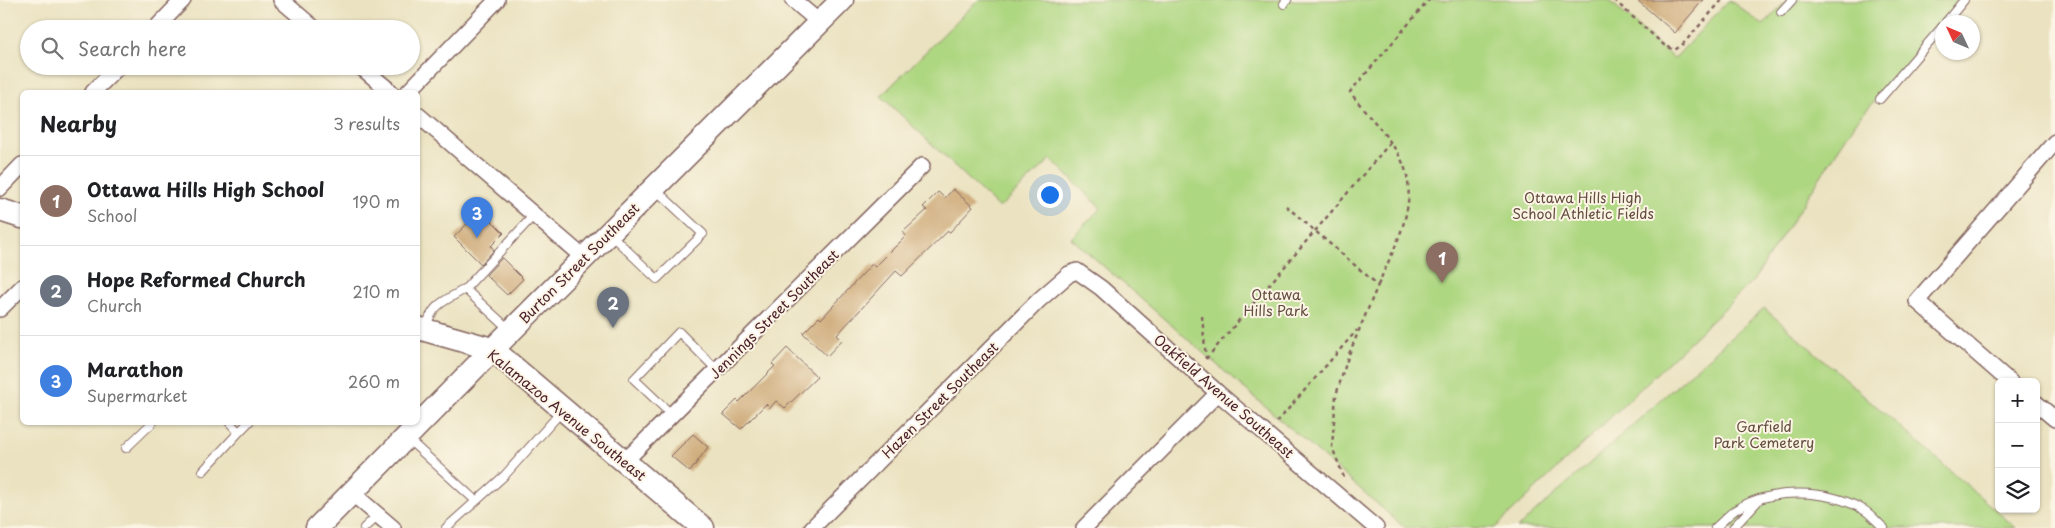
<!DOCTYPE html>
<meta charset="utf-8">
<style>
:root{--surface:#fff;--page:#f6f6f6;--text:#202124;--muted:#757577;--line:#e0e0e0;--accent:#c8321e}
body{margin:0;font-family:"Playpen Sans",sans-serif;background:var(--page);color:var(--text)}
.controls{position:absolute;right:15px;bottom:15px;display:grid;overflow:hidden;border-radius:8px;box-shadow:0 1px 4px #0004}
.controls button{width:45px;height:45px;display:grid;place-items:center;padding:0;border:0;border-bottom:1px solid var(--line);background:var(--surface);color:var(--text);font:25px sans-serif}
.compass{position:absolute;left:1935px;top:15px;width:45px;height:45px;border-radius:50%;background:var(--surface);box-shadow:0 1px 4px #0004;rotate:314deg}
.you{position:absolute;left:1049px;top:194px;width:18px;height:18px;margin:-12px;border:4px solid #fff;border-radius:50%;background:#1a73e8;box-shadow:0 0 0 8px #1a73e833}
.badge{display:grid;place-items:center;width:32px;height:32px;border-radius:50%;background:var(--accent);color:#fff;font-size:16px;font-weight:700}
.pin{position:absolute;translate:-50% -41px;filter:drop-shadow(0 1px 2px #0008)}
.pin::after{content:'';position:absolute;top:26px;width:18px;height:15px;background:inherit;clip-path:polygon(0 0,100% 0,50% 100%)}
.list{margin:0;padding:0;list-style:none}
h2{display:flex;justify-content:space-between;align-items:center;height:65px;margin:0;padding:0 20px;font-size:21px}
h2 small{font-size:16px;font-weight:400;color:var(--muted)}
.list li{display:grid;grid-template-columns:32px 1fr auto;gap:15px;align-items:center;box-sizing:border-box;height:90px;padding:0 20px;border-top:1px solid var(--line)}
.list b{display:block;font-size:19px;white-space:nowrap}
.list p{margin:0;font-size:16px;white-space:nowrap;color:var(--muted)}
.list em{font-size:16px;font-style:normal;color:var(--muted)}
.icon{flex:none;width:28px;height:28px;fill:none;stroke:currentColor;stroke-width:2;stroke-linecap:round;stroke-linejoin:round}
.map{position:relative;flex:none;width:2055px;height:528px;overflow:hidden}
.search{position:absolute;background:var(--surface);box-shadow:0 1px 4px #0004;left:20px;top:20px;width:400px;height:55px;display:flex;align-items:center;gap:12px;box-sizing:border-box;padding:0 18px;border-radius:28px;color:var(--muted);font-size:19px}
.panel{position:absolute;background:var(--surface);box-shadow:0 1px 4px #0004;left:20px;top:90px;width:400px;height:335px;border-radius:8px}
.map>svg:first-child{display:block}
.green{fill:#aed781;stroke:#7c7b56}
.building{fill:#cca876}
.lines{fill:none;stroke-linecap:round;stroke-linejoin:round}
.service-casing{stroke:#82635f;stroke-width:10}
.minor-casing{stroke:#82635f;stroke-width:18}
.secondary-casing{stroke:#82635f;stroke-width:25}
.path{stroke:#82635f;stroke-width:2.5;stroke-dasharray:4 4;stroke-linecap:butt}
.service{stroke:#fff;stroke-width:8}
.minor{stroke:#fff;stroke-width:15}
.secondary{stroke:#fff;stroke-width:22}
.labels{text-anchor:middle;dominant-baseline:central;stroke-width:4;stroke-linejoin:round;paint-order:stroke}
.park-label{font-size:14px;fill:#634d40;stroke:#fcf5e5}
.street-label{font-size:14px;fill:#4a1f2b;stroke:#fcf5e5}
</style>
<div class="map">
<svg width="2055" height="528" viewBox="0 0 2055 528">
<rect width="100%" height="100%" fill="#fcf5e5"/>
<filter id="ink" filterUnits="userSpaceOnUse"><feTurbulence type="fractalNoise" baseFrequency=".02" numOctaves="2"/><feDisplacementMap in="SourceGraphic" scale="10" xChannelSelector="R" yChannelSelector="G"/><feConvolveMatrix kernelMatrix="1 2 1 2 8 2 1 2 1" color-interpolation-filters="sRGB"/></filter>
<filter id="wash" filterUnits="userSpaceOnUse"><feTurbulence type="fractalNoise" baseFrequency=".0096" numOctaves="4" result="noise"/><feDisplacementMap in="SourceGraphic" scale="20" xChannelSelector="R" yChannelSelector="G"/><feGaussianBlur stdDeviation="1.12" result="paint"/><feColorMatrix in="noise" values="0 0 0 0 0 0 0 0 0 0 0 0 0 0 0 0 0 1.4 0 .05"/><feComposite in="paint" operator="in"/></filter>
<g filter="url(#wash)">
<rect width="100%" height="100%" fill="#eae2c0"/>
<!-- green -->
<path class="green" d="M978 0H1609L1674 59 1729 0 1763 25 1787 0H1963L1856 122 1753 281 1495 528H1405L1071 238 1101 208 1051 159 999 208 881 96Z
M1764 308 2016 528H1517Z"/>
<g id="blocks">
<!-- building -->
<path class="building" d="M1637 0H1703L1675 33Z
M953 189 973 207 950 232 948 231 902 276 896 271 837 335 842 340 827 356 803 333 819 317 821 319 872 264 875 267 906 236 903 232 927 210 923 207 938 192 945 198Z
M481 210 504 233 491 246 494 250 481 264 454 237Z
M502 258 523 279 507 295 486 275Z
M787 348 817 377 785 408 776 401 770 408 766 404 741 429 723 414 737 400 739 402 775 366 772 364Z
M693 434 708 447 690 472 671 456Z"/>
</g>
</g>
<g filter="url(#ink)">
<use href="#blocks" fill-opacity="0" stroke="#82635f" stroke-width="1"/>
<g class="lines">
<defs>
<path id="service" d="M1284 4 1287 0
M1781 12 1792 0
M1946 22 1964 0
M1880 99 1942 27
M610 234 657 279 703 234 656 190
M465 289 510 330
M426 329C431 304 445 301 465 289L534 215
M672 415 634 379 679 332 717 370
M229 422 239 432 249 422
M408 439 476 501
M126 448 153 422
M203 471 239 432
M364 528 378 515
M446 528 505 475 562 411
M1715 528C1722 522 1728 515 1735 510 1771 487 1828 489 1864 510 1871 514 1877 522 1884 528
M1733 528 1757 502"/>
<path id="minor" d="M281 0 315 29
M793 0 819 22
M155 29 183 0
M360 66 391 92
M93 92 119 66
M408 92 497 0
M418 115 584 258
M0 188 22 165
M0 309 22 287
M2010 382 1917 301 2055 142
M2036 403 2055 419
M625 461 922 166
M352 493 393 528
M812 528 1039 300 1069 274 1077 271 1101 288 1218 393 1376 528
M1084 528 1218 393"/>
<path id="secondary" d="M0 210 22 217
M418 328 492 349 703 528
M317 528 503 339 842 0"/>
</defs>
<!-- service casing -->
<use href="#service" class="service-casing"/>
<!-- minor casing -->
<use href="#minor" class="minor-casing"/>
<!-- secondary casing -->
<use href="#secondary" class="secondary-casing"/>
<!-- path -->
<path class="path" d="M1614 0 1664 45 1675 50 1683 44 1722 0
M1286 206 1378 285 1349 354 1336 395 1332 447 1345 480
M1378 285C1396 243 1425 196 1397 152 1384 131 1365 112 1350 92L1429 0
M1202 316 1206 359
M1206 359 1390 143
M1277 422 1357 330"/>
<!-- service -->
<use href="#service" class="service"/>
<!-- minor -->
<use href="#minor" class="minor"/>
<!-- secondary -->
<use href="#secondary" class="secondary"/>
</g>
</g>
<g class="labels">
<!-- park labels -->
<g class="park-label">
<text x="1583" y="197">Ottawa Hills High<tspan x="1583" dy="16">School Athletic Fields</tspan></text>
<text x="1276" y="294">Ottawa<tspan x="1276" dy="16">Hills Park</tspan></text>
<text x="1764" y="426">Garfield<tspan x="1764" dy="16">Park Cemetery</tspan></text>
</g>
<!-- street labels -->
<g class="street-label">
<text transform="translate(579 263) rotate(-45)">Burton Street Southeast</text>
<text transform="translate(774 314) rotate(-45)">Jennings Street Southeast</text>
<text transform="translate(1224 396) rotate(41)">Oakfield Avenue Southeast</text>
<text transform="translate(940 400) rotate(-45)">Hazen Street Southeast</text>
<text transform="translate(567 415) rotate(39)">Kalamazoo Avenue Southeast</text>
</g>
</g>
</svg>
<div class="controls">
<button>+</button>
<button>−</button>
<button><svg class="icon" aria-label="layers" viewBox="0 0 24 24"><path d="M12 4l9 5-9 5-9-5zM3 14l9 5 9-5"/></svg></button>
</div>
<svg class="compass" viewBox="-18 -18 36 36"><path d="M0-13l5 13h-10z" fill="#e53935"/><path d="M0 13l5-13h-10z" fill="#757577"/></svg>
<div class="you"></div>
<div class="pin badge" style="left:1442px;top:283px;background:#8d6e63">1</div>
<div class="pin badge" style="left:613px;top:328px;background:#6b7280">2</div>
<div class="pin badge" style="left:477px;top:238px;background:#3f7fe0">3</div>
<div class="search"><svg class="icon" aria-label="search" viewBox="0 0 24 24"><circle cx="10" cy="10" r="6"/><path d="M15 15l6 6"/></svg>Search here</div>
<section class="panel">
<h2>Nearby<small>3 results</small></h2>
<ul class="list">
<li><span class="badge" style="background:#8d6e63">1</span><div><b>Ottawa Hills High School</b><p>School</p></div><em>190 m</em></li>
<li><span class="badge" style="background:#6b7280">2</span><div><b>Hope Reformed Church</b><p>Church</p></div><em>210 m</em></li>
<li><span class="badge" style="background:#3f7fe0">3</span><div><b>Marathon</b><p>Supermarket</p></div><em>260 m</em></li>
</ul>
</section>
</div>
